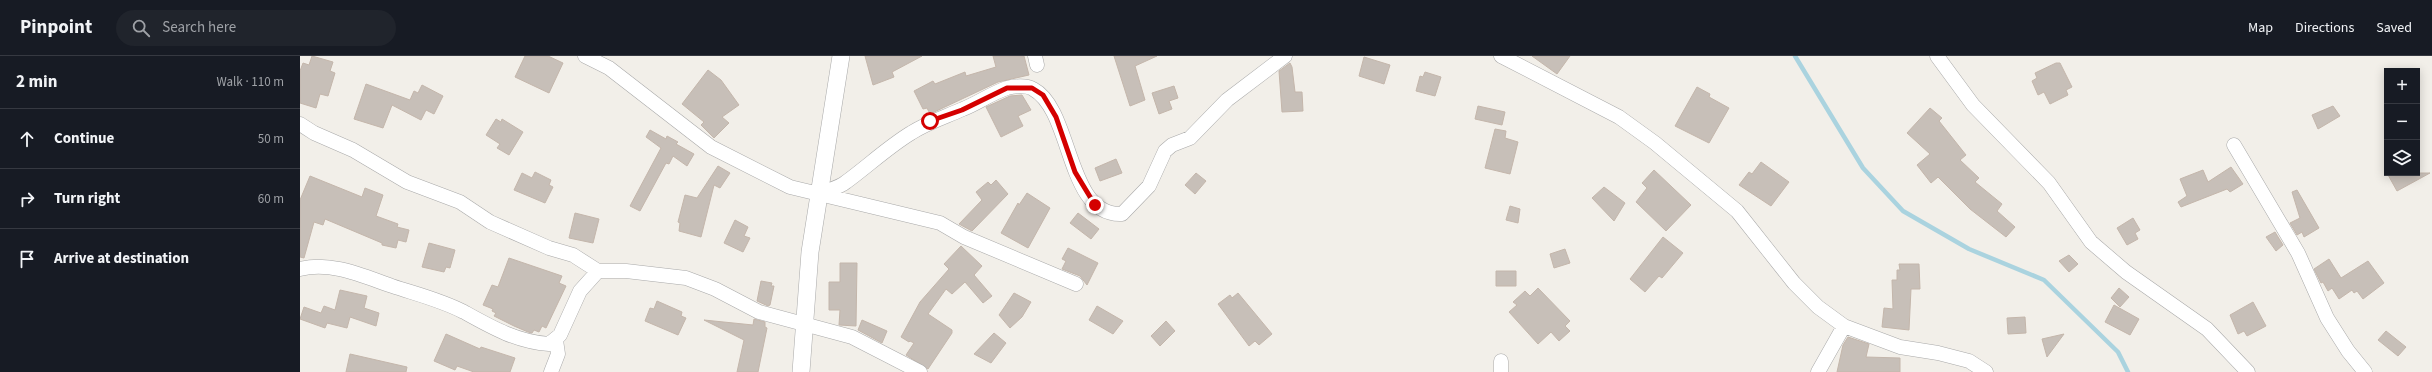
<!DOCTYPE html>
<meta charset="utf-8">
<style>
:root{--surface:#171b24;--page:#20242c;--text:#f1f3f6;--muted:#9ea1a6;--line:#363941}
body{margin:0;font-family:"Source Sans 3",sans-serif;background:var(--page);color:var(--text)}
.controls{position:absolute;right:12px;top:12px;display:grid;overflow:hidden;border-radius:0px;box-shadow:0 2px 10px #0003}
.controls button{width:36px;height:36px;display:grid;place-items:center;padding:0;border:0;border-bottom:1px solid var(--line);background:var(--surface);color:var(--text);font:20px sans-serif}
.stop{position:absolute;width:12px;height:12px;margin:-9px;border:3px solid #d40000;border-radius:50%;background:#fff}
.stop.end{background:#d40000;border-color:#fff;box-shadow:0 1px 4px #0008}
.list{margin:0;padding:0;list-style:none}
h2{display:flex;justify-content:space-between;align-items:center;height:52px;margin:0;padding:0 16px;font-size:17px}
h2 small{font-size:13px;font-weight:400;color:var(--muted)}
.list li{display:grid;grid-template-columns:26px 1fr auto;gap:12px;align-items:center;box-sizing:border-box;height:60px;padding:0 16px;border-top:1px solid var(--line)}
.list b{display:block;font-size:15px;white-space:nowrap}
.list em{font-size:13px;font-style:normal;color:var(--muted)}
.icon{flex:none;width:22px;height:22px;fill:none;stroke:currentColor;stroke-width:2;stroke-linecap:round;stroke-linejoin:round}
.map{position:relative;flex:none;width:2132px;height:316px;overflow:hidden}
header{display:flex;align-items:center;gap:24px;box-sizing:border-box;height:56px;padding:0 20px;background:var(--surface);border-bottom:1px solid var(--line)}
header strong{font-size:19px}
nav{display:flex;gap:22px;margin-inline-start:auto;font-size:14px}
.search{width:280px;height:36px;background:var(--page);display:flex;align-items:center;gap:10px;box-sizing:border-box;padding:0 14px;border-radius:22px;color:var(--muted);font-size:15px}
main{display:flex}
aside{flex:1;background:var(--surface)}
.map>svg:first-child{display:block}
.lines{fill:none;stroke-linecap:round;stroke-linejoin:round}
.stream{stroke:#aad3df;stroke-width:4.5}
.building{fill:#c7bfb8;stroke:#c4b6ab}
.minor-casing{stroke:#a9a9a9;stroke-width:15}
.tertiary-casing{stroke:#a9a9a9;stroke-width:18}
.minor{stroke:#fff;stroke-width:14}
.tertiary{stroke:#fff;stroke-width:17}
.route{stroke:#d40000;stroke-width:5}
</style>
<header>
<strong>Pinpoint</strong>
<div class="search"><svg class="icon" aria-label="search" viewBox="0 0 24 24"><circle cx="10" cy="10" r="6"/><path d="M15 15l6 6"/></svg>Search here</div>
<nav><a>Map</a><a>Directions</a><a>Saved</a></nav>
</header>
<main>
<aside>
<h2>2 min<small>Walk · 110 m</small></h2>
<ul class="list">
<li><svg class="icon" aria-label="ahead" viewBox="0 0 24 24"><path d="M12 20V5M6 11l6-6 6 6"/></svg><div><b>Continue</b></div><em>50 m</em></li>
<li><svg class="icon" aria-label="right" viewBox="0 0 24 24"><path d="M7 20v-9h11M14 6l5 5-5 5"/></svg><div><b>Turn right</b></div><em>60 m</em></li>
<li><svg class="icon" aria-label="arrive" viewBox="0 0 24 24"><path d="M6 21V4h12l-3 4 3 4H6"/></svg><div><b>Arrive at destination</b></div></li>
</ul>
</aside>
<div class="map">
<svg width="2132" height="316" viewBox="0 0 2132 316">
<rect width="100%" height="100%" fill="#f2efe9"/>
<g class="lines">
<!-- stream -->
<path class="stream" d="M1495 0 1563 112 1603 155 1669 193 1744 224 1818 296 1828 316"/>
</g>
<!-- building -->
<path class="building" d="M12 0 33 6 30 15 35 17 28 40 20 38 16 52 0 47V15L3 7 9 9Z
M225 0H248L263 7 249 37 215 21Z
M565 0H622L592 16 594 21 573 29Z
M693 0H724L729 19 698 26 630 58 627 52 623 53 614 35 633 25 635 28 665 16 666 20 696 11Z
M814 0H857L835 10 845 44 830 50Z
M1232 0H1270L1257 18Z
M1064 1 1090 9 1084 28 1059 20Z
M990 7 992 11 995 36H1002L1003 55 982 56 979 15Z
M1756 7H1760L1772 31 1766 34 1768 39 1750 48 1744 36 1738 39 1732 25 1737 22 1735 17Z
M408 14 421 24 439 49 422 61 429 67 414 82 401 69 404 66 382 48Z
M1125 16 1141 21 1135 40 1116 35 1120 20 1123 21Z
M66 28 110 44 114 35 118 37 122 29 143 40 134 58 126 54 121 64 92 49 83 72 54 63Z
M874 30 878 42 869 45 872 53 859 58 852 37Z
M1397 31 1410 38 1409 41 1429 52 1409 87 1375 70Z
M722 39 731 54 718 60 723 70 701 81 686 51 710 40Z
M1178 50 1205 56 1202 69 1175 63Z
M2033 50 2040 60 2018 73 2012 59Z
M1630 52 1642 62 1639 65 1666 99 1660 104 1679 122 1675 126 1702 148 1697 155 1715 171 1706 181 1670 153 1638 121 1631 127 1617 109 1630 98 1607 77Z
M196 63 201 66 202 63 223 76 209 99 197 92 200 88 186 79Z
M1195 73 1206 75 1205 82 1218 86 1210 118 1185 112Z
M350 74 366 83 367 80 378 86 376 88 394 98 387 110 373 100 369 108 366 107 340 155 330 150 361 92 346 81Z
M816 103 822 117 800 125 795 112Z
M1461 106 1489 126 1471 150 1439 129 1449 116 1452 118Z
M418 110 430 117 420 132 414 129 401 181 379 175 380 167 378 166 385 139 397 142Z
M1931 111 1943 128 1930 136 1927 133 1881 151 1878 146 1887 140 1880 123 1903 114 1908 126Z
M1354 114 1391 149 1366 175 1336 146 1347 132 1342 127Z
M235 116 251 124 249 129 253 131 245 147 214 134 222 117 232 122Z
M896 117 906 125 895 138 885 129Z
M2087 117H2130L2097 135Z
M10 120 62 141 65 132 83 139 76 160 98 168 97 171 109 174 106 186 98 184 96 192 82 189V187L25 163 23 169 14 166 4 202 0 201V144Z
M696 124 708 138 672 175 659 168 682 144 676 136 688 126 691 129Z
M1304 131 1325 147 1314 165 1292 142Z
M1997 134 2019 172 2004 181 2002 176 1997 179 1990 167 2000 162 1992 136Z
M727 137 750 152 728 192 701 177 718 147 719 149Z
M1210 150 1220 153 1218 167 1206 164Z
M275 157 299 163 293 187 269 182Z
M778 157 799 173 791 183 770 167Z
M1833 162 1840 174 1835 177 1838 183 1827 189 1817 172Z
M435 164 448 171 444 180 450 182 443 196 424 187Z
M1975 176 1983 189 1976 195 1966 181Z
M1363 181 1383 197 1362 222 1359 220 1345 236 1330 223Z
M129 187 155 194 150 212 146 211 144 216 122 211Z
M661 190 682 210 674 219 692 240 683 247 665 226 652 238 646 233 628 258 652 274V277L628 313 606 299 614 287 610 285 609 286 601 281 620 246 649 213 644 208Z
M768 192 798 207 787 229 780 220 762 213 766 205 762 203Z
M1265 193 1270 207 1254 212 1250 198Z
M1769 199 1778 208 1769 216 1759 205Z
M209 202 262 220 259 227 266 230 246 272 242 270 239 276 234 274 232 277 228 276 214 270 194 260 196 257 192 255 193 253 183 249 192 229 198 231Z
M2029 203 2041 222 2068 205 2084 227 2063 243 2057 235 2054 237 2052 234 2039 243 2032 232 2028 235 2023 226 2021 227 2014 213Z
M540 207H557L556 270 539 269 540 254H529V226H540Z
M1599 208H1619L1620 233H1611L1609 274 1582 271 1584 252 1593 253 1592 224H1597V214H1600Z
M1196 215H1216V230H1196Z
M461 225 472 227 471 230H474L470 249 468 250 457 245Z
M1238 232 1270 265 1265 270 1270 275 1259 285 1251 276 1238 288 1209 256 1217 249 1213 246 1225 235 1230 240Z
M1819 232 1829 241 1820 251 1811 242Z
M40 234 67 240 64 252 79 257 76 270 50 261 47 272 27 267 25 272 0 263 4 251 21 257 24 250 35 254Z
M714 237 731 246 722 261 710 272 699 259Z
M938 237 972 278 959 289 955 285 949 290 918 248 930 239 932 242Z
M357 245 382 256 381 260 386 262 378 279 345 265 350 252 354 253Z
M1953 246 1966 270 1947 280 1944 275 1938 278 1930 259Z
M1814 249 1839 263 1830 279 1805 266Z
M797 250 823 265 813 278 789 264Z
M1725 261 1726 277 1708 278 1707 262Z
M454 263 465 266V271L467 272 458 316H437L444 284 404 264 453 269Z
M562 264 587 275 582 287 558 274Z
M866 265 875 275 860 290 851 280Z
M2086 275 2106 291 2098 300 2078 284Z
M694 277 706 287 691 307 674 298Z
M146 278 180 293 181 291 215 302 210 316H174L157 310 155 314 134 305Z
M1764 278 1747 301 1742 283Z
M1548 281 1569 288 1566 301 1600 302V316H1537L1543 289Z
M50 298 107 311 106 316H46Z"/>
<g class="lines">
<defs>
<path id="minor" d="M285 0 309 12 411 91 490 131 640 167 664 181 776 228
M735 0 737 9
M1201 0 1319 61 1355 87 1437 155 1494 227 1518 251 1544 270 1600 291 1638 297 1669 305 1686 316
M1637 0 1673 49 1749 127 1791 186 1826 216 1907 273 1948 316
M0 68 14 77 53 94 107 126 160 146 190 166 249 192 273 199 298 215
M1934 89 1998 197 2027 262 2048 295 2065 316
M519 138C527 134 539 132 546 126 568 110 588 91 611 77 628 66 645 61 663 53 678 47 692 37 707 32 714 30 727 29 733 33 773 54 766 161 822 158L849 130 865 95 872 89 890 82 927 44 985 0
M0 213C31 205 63 220 92 230 116 238 141 244 164 256 191 271 217 286 249 288L260 279 280 235 298 215H326L386 222 415 233 459 256 552 281 620 316
M251 316 258 298 256 284
M1201 316V305
M1518 316 1544 270"/>
<path id="tertiary" d="M501 316 510 196 541 0"/>
</defs>
<!-- minor casing -->
<use href="#minor" class="minor-casing"/>
<!-- tertiary casing -->
<use href="#tertiary" class="tertiary-casing"/>
<!-- minor -->
<use href="#minor" class="minor"/>
<!-- tertiary -->
<use href="#tertiary" class="tertiary"/>
</g>
<g class="lines">
<!-- route -->
<path class="route" d="M630 65 662 54 707 32H732L743 39 756 61 775 116 795 149"/>
</g>
</svg>
<div class="controls">
<button>+</button>
<button>−</button>
<button><svg class="icon" aria-label="layers" viewBox="0 0 24 24"><path d="M12 4l9 5-9 5-9-5zM3 14l9 5 9-5"/></svg></button>
</div>
<div class="stop" style="left:630px;top:65px"></div>
<div class="stop end" style="left:795px;top:149px"></div>
</div>
</main>
